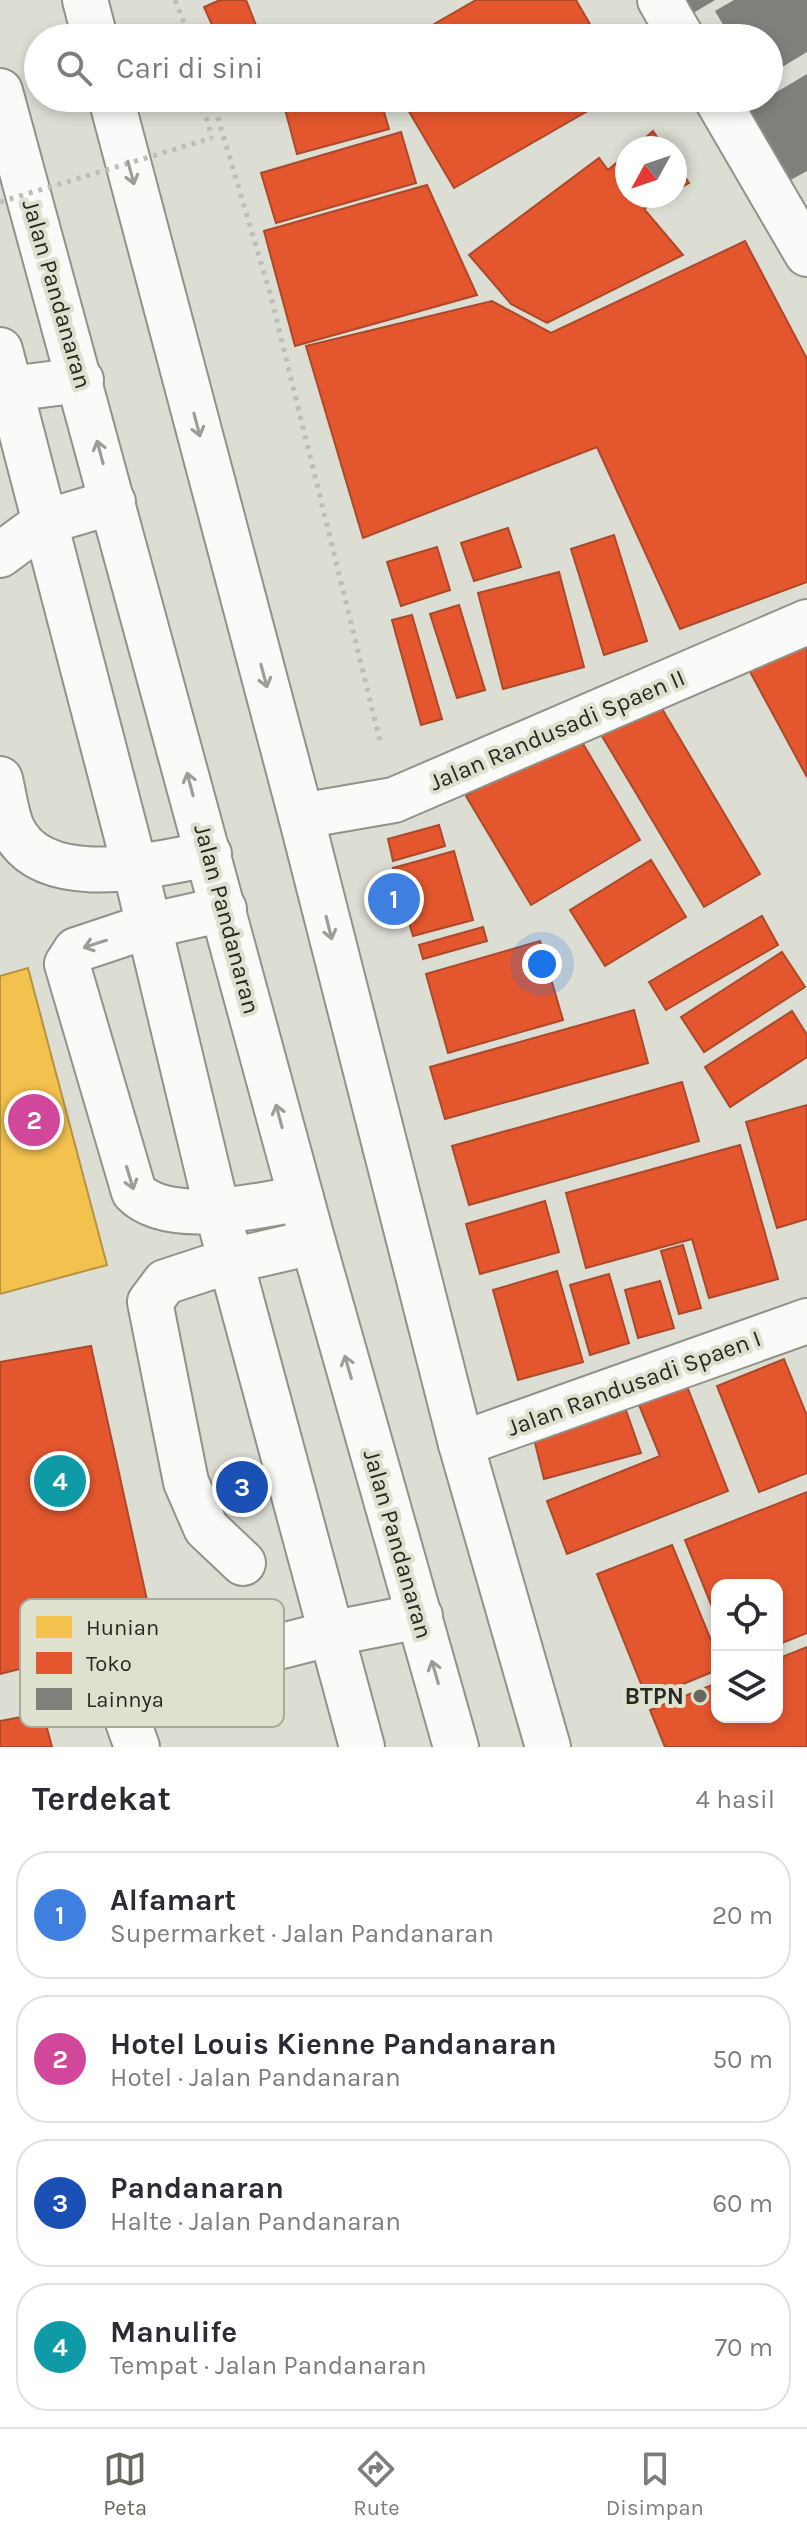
<!DOCTYPE html>
<html lang="id">
<meta charset="utf-8">
<style>
:root{--surface:#fff;--page:#f2f2f3;--text:#2b2b33;--muted:#7c7c81;--line:#e1e1e2;--accent:#676860}
body{margin:0;font-family:Karla,sans-serif;background:var(--page);color:var(--text)}
.controls{position:absolute;right:24px;bottom:24px;display:grid;overflow:hidden;border-radius:16px;box-shadow:0 4px 12px #0003}
.controls button{width:72px;height:72px;display:grid;place-items:center;padding:0;border:0;border-bottom:2px solid var(--line);background:var(--surface);color:var(--text);font:40px sans-serif}
.compass{position:absolute;left:615px;top:136px;width:72px;height:72px;border-radius:50%;background:var(--surface);box-shadow:0 4px 12px #0003;rotate:230deg}
.you{position:absolute;left:542px;top:964px;width:28px;height:28px;margin:-20px;border:6px solid #fff;border-radius:50%;background:#1a73e8;box-shadow:0 0 0 12px #1a73e833}
.badge{display:grid;place-items:center;width:52px;height:52px;border-radius:50%;background:var(--accent);color:#fff;font-size:26px;font-weight:700}
.pin{position:absolute;translate:-50% -50%;border:4px solid #fff;box-shadow:0 2px 8px #0006}
.list{margin:0;padding:0;list-style:none}
h2{display:flex;justify-content:space-between;align-items:center;height:104px;margin:0;padding:0 32px;font-size:34px}
h2 small{font-size:26px;font-weight:400;color:var(--muted)}
.list li{display:grid;grid-template-columns:52px 1fr auto;gap:24px;align-items:center;box-sizing:border-box;height:128px;margin:0 16px 16px;padding:0 16px;border:2px solid var(--line);border-radius:32px}
.list b{display:block;font-size:30px;white-space:nowrap}
.list p{margin:0;font-size:26px;white-space:nowrap;color:var(--muted)}
.list em{font-size:26px;font-style:normal;color:var(--muted)}
.icon{flex:none;width:44px;height:44px;fill:none;stroke:currentColor;stroke-width:2;stroke-linecap:round;stroke-linejoin:round}
.map{position:relative;flex:none;width:807px;height:1747px;overflow:hidden}
.search{position:absolute;background:var(--surface);box-shadow:0 4px 12px #0003;left:24px;right:24px;top:24px;height:88px;display:flex;align-items:center;gap:20px;box-sizing:border-box;padding:0 28px;border-radius:44px;color:var(--muted);font-size:30px}
.sheet{height:680px;background:var(--surface)}
nav{display:flex;justify-content:space-around;align-items:center;box-sizing:border-box;height:112px;border-top:2px solid var(--line);background:var(--surface);font-size:22px;color:var(--muted)}
nav a{display:grid;justify-items:center;gap:4px}
nav .on{color:var(--accent)}
.map>svg:first-child{display:block}
.homes{fill:#f2c14e;stroke:#b59341;stroke-width:2}
.shops{fill:#e4572e;stroke:#ac492a;stroke-width:2}
.building{fill:#7f8079}
.lines{fill:none;stroke-linecap:round;stroke-linejoin:round}
.minor-casing{stroke:#91928a;stroke-width:48}
.major-casing{stroke:#91928a;stroke-width:48}
.path{stroke:#bdbdba;stroke-width:5;stroke-dasharray:4 6;stroke-linecap:butt}
.minor{stroke:#fafaf8;stroke-width:44}
.major{stroke:#fafaf8;stroke-width:44}
.path-bridge{stroke:#bdbdba;stroke-width:5;stroke-dasharray:4 6;stroke-linecap:butt}
.oneway{stroke:#9c9c98}
.poi-dot{fill:#676860;stroke:#dfe1cf;stroke-width:3}
.labels{text-anchor:middle;dominant-baseline:central;stroke-width:8;stroke-linejoin:round;paint-order:stroke}
.street-label{font-size:24px;fill:#282922;stroke:#dfe1cf}
.poi-label{font-size:24px;font-weight:bold;fill:#282922;stroke:#dfe1cf;text-anchor:end}
.key{fill:#dfe1cf;stroke:#a8aa9b;stroke-width:2}
.key-label{font-size:22px;fill:#282922}
</style>
<div class="map">
<svg width="807" height="1747" viewBox="0 0 807 1747">
<rect width="100%" height="100%" fill="#dcddd3"/>
<!-- homes -->
<path class="homes" d="M28 968 107 1265 0 1294V976Z"/>
<!-- shops -->
<path class="shops" d="M220 0H246L261 38H218L204 7Z
M476 0H576L598 38H410Z
M282 98H380L389 129 297 154Z
M401 98H610L454 188Z
M653 131 664 148H634Z
M401 132 416 183 276 223 261 173Z
M627 154V196H666L644 209 683 255 547 323 511 304 469 255 599 158 608 170Z
M675 163 689 183 675 191Z
M427 185 477 295 295 346 264 231Z
M745 241 807 359V582L680 629 597 447 363 538 306 346 492 301 551 333Z
M508 528 521 567 474 581 461 543Z
M614 535 647 641 604 655 571 549Z
M437 547 450 590 401 606 387 562Z
M559 572 584 667 503 689 478 593Z
M459 605 485 690 457 698 430 614Z
M412 615 442 719 421 725 392 620Z
M807 636V777L748 668Z
M658 702 760 874 704 907 602 736Z
M576 732 640 840 531 905 466 796Z
M439 825 445 846 393 861 388 839Z
M454 851 473 920 413 936 393 868Z
M651 860 686 917 605 966 570 910Z
M762 916 778 945 666 1010 649 982Z
M483 927 487 941 423 959 419 945Z
M540 941 563 1020 448 1053 426 974Z
M782 952 805 987 704 1052 681 1017Z
M634 1010 648 1063 445 1119 430 1067Z
M792 1011 807 1035V1057L730 1107 705 1067Z
M682 1082 699 1141 469 1205 452 1146Z
M807 1105V1219L777 1228 746 1122Z
M740 1145 778 1279 709 1298 692 1239 586 1268 566 1193Z
M545 1201 559 1252 480 1274 466 1224Z
M683 1245 701 1308 679 1314 661 1251Z
M557 1271 583 1362 518 1380 493 1290Z
M609 1274 629 1343 590 1355 570 1285Z
M660 1281 674 1328 638 1338 625 1290Z
M91 1346 147 1600 96 1615 99 1649 0 1674V1362Z
M784 1359 807 1416V1473L759 1492 717 1386Z
M683 1376 728 1491 567 1554 547 1501 660 1456 635 1395Z
M622 1399 641 1453 544 1479 532 1431Z
M807 1492V1633L777 1645V1585H717V1619L685 1540Z
M672 1545 717 1655V1670L647 1699 597 1574Z
M807 1647V1747H665L650 1710 717 1683V1717H777V1659Z
M43 1713 52 1747H0V1721Z"/>
<!-- building -->
<path class="building" d="M681 0H715L690 15Z
M734 0H807V52L769 75V38H731L715 11Z
M807 74V171L785 183 743 112Z"/>
<g class="lines">
<defs>
<path id="minor" d="M660 0 682 38
M716 98 807 254
M0 350 135 868 218 1214 362 1747
M0 384 10 389 81 380
M0 555 45 522 113 502
M0 779C4 795 6 814 12 828 42 894 156 864 209 854
M301 816 394 800 807 622
M224 909 148 926 76 950 67 964 134 1192C168 1227 258 1206 301 1198
M461 1444 807 1321
M243 1563 206 1528 186 1482 150 1302 165 1282 226 1262 313 1242
M137 1747 122 1705 135 1683 329 1634 420 1616"/>
<path id="major" d="M85 0 95 38
M0 91 313 1242 456 1747
M111 98 301 816 461 1444 548 1747"/>
</defs>
<!-- minor casing -->
<use href="#minor" class="minor-casing"/>
<!-- major casing -->
<use href="#major" class="major-casing"/>
<!-- path -->
<path class="path" d="M175 0 190 38
M201 98 212 138
M212 98 270 293 381 745"/>
<!-- minor -->
<use href="#minor" class="minor"/>
<!-- major -->
<use href="#major" class="major"/>
<!-- path-bridge -->
<path class="path-bridge" d="M0 202 212 138"/>
</g>
<!-- one-way arrows -->
<defs><path id="oneway-shaft" d="M-6 0H5M1.5-3L5.5 0L1.5 3" fill="none" stroke-width="1.6" stroke-linecap="round" stroke-linejoin="round" transform="scale(2)"/></defs>
<g class="oneway">
<use href="#oneway-shaft" transform="translate(131 173) rotate(75)"/>
<use href="#oneway-shaft" transform="translate(197 425) rotate(75)"/>
<use href="#oneway-shaft" transform="translate(100 452) rotate(-105)"/>
<use href="#oneway-shaft" transform="translate(264 676) rotate(75)"/>
<use href="#oneway-shaft" transform="translate(190 784) rotate(-105)"/>
<use href="#oneway-shaft" transform="translate(329 928) rotate(76)"/>
<use href="#oneway-shaft" transform="translate(95 944) rotate(162)"/>
<use href="#oneway-shaft" transform="translate(279 1116) rotate(-105)"/>
<use href="#oneway-shaft" transform="translate(130 1178) rotate(73)"/>
<use href="#oneway-shaft" transform="translate(348 1367) rotate(-106)"/>
<use href="#oneway-shaft" transform="translate(435 1672) rotate(-106)"/>
</g>
<!-- markers -->
<circle class="poi-dot" cx="700" cy="1696" r="8"/>
<g class="labels">
<!-- street labels -->
<g class="street-label">
<text transform="translate(57 294) rotate(74)">Jalan Pandanaran</text>
<text transform="translate(557 730) rotate(-23)">Jalan Randusadi Spaen II</text>
<text transform="translate(227 919) rotate(75)">Jalan Pandanaran</text>
<text transform="translate(634 1383) rotate(-20)">Jalan Randusadi Spaen I</text>
<text transform="translate(398 1544) rotate(74)">Jalan Pandanaran</text>
</g>
<!-- poi labels -->
<g class="poi-label">
<text x="684" y="1696">BTPN</text>
</g>
</g>
<!-- legend -->
<rect x="20" y="1599" width="264" height="128" rx="12" class="key"/>
<rect x="36" y="1616" width="36" height="22" fill="#f2c14e"/>
<rect x="36" y="1652" width="36" height="22" fill="#e4572e"/>
<rect x="36" y="1688" width="36" height="22" fill="#7f8079"/>
<g class="key-label">
<text x="86" y="1635">Hunian</text>
<text x="86" y="1671">Toko</text>
<text x="86" y="1707">Lainnya</text>
</g>
</svg>
<div class="controls">
<button><svg class="icon" aria-label="locate" viewBox="0 0 24 24"><circle cx="12" cy="12" r="6"/><path d="M12 2v4M12 18v4M2 12h4M18 12h4"/></svg></button>
<button><svg class="icon" aria-label="layers" viewBox="0 0 24 24"><path d="M12 4l9 5-9 5-9-5zM3 14l9 5 9-5"/></svg></button>
</div>
<svg class="compass" viewBox="-18 -18 36 36"><path d="M0-13l5 13h-10z" fill="#e53935"/><path d="M0 13l5-13h-10z" fill="#7c7c81"/></svg>
<div class="you"></div>
<div class="pin badge" style="left:394px;top:899px;background:#3f7fe0">1</div>
<div class="pin badge" style="left:34px;top:1120px;background:#d1479c">2</div>
<div class="pin badge" style="left:242px;top:1487px;background:#1a4fb4">3</div>
<div class="pin badge" style="left:60px;top:1481px;background:#0f9aa8">4</div>
<div class="search"><svg class="icon" aria-label="search" viewBox="0 0 24 24"><circle cx="10" cy="10" r="6"/><path d="M15 15l6 6"/></svg>Cari di sini</div>
</div>
<section class="sheet">
<h2>Terdekat<small>4 hasil</small></h2>
<ul class="list">
<li><span class="badge" style="background:#3f7fe0">1</span><div><b>Alfamart</b><p>Supermarket · Jalan Pandanaran</p></div><em>20 m</em></li>
<li><span class="badge" style="background:#d1479c">2</span><div><b>Hotel Louis Kienne Pandanaran</b><p>Hotel · Jalan Pandanaran</p></div><em>50 m</em></li>
<li><span class="badge" style="background:#1a4fb4">3</span><div><b>Pandanaran</b><p>Halte · Jalan Pandanaran</p></div><em>60 m</em></li>
<li><span class="badge" style="background:#0f9aa8">4</span><div><b>Manulife</b><p>Tempat · Jalan Pandanaran</p></div><em>70 m</em></li>
</ul>
</section>
<nav>
<a class="on"><svg class="icon" aria-label="map" viewBox="0 0 24 24"><path d="M3 6l6-2 6 2 6-2v14l-6 2-6-2-6 2zM9 4v14M15 6v14"/></svg>Peta</a>
<a><svg class="icon" aria-label="directions" viewBox="0 0 24 24"><path d="M12 3l9 9-9 9-9-9zM9 14v-3h6M13 9l2 2-2 2"/></svg>Rute</a>
<a><svg class="icon" aria-label="saved" viewBox="0 0 24 24"><path d="M7 4h10v16l-5-4-5 4z"/></svg>Disimpan</a>
</nav>
